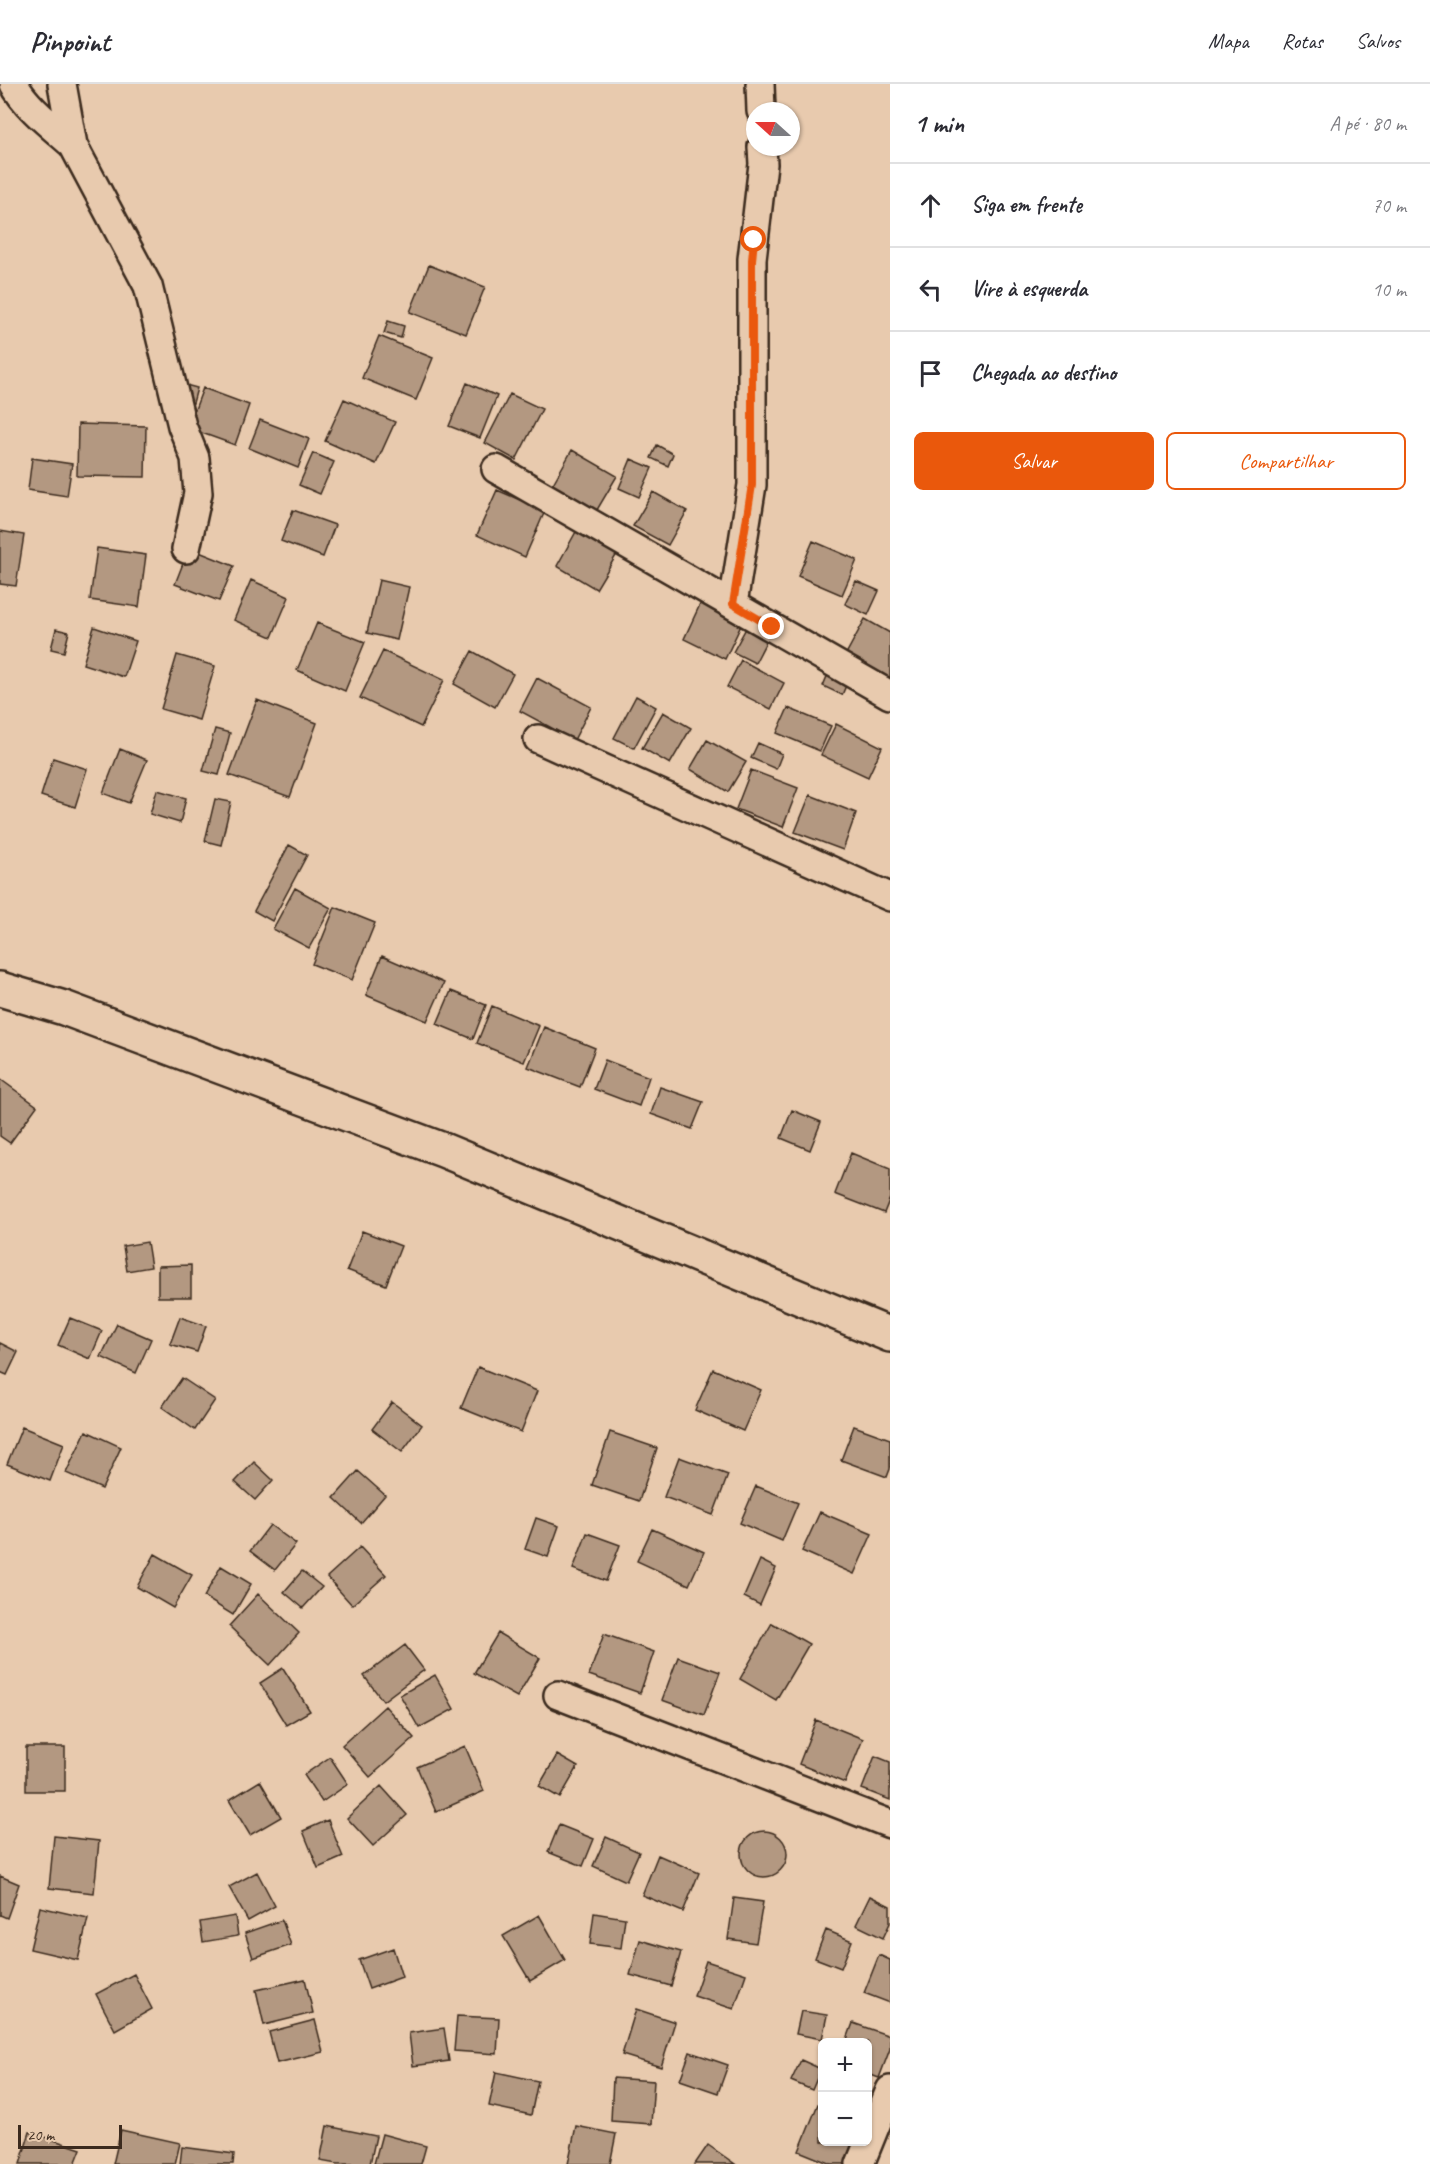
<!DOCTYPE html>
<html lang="pt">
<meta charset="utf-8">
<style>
:root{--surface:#fff;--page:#f2f2f3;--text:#2b2b33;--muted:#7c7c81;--line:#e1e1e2;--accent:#ea580c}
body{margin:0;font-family:Caveat,sans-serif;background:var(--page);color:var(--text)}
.controls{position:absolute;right:18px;bottom:18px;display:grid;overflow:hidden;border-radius:9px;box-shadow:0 2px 4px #0004}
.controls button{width:54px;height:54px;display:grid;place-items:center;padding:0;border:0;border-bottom:2px solid var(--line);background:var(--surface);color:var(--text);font:30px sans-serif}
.compass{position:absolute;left:746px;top:18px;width:54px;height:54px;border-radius:50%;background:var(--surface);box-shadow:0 2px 4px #0004;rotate:291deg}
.scale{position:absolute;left:18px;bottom:15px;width:104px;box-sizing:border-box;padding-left:6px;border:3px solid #3b2a1e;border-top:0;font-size:16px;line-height:21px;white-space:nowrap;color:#3b2a1e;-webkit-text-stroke:4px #e8caae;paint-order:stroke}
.stop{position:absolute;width:18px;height:18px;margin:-14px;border:4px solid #ea580c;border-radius:50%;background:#fff}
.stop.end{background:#ea580c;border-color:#fff;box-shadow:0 2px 6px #0008}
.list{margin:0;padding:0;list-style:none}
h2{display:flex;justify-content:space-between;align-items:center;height:78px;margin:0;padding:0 24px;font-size:26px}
h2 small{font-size:20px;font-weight:400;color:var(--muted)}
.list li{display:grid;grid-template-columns:39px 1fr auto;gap:18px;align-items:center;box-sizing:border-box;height:84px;padding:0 24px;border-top:2px solid var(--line)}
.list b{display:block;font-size:22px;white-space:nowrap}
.list em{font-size:20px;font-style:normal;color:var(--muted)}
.actions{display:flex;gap:12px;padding:18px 24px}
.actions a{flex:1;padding:14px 0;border:2px solid var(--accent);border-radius:9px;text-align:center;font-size:21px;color:var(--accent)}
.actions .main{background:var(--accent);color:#fff}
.icon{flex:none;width:33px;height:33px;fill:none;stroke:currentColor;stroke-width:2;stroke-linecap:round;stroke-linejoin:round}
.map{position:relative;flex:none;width:890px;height:2080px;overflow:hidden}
header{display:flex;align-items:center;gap:36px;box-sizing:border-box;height:84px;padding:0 30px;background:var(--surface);border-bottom:2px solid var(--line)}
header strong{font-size:28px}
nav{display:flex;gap:33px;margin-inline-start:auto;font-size:21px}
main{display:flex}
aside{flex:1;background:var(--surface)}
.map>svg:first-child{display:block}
.building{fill:#b39881;stroke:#3b2a1e;stroke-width:1.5}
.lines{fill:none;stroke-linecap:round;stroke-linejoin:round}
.street-casing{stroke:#3b2a1e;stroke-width:32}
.highway-casing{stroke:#3b2a1e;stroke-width:38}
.street{stroke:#e8caae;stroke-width:27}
.highway{stroke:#e8caae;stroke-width:33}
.route{stroke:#ea580c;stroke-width:8}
</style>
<header>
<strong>Pinpoint</strong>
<nav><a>Mapa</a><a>Rotas</a><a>Salvos</a></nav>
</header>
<main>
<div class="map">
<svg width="890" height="2080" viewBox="0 0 890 2080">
<rect width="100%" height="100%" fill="#e8caae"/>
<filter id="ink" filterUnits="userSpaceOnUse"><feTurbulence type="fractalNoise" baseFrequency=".0167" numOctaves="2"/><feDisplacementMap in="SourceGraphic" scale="12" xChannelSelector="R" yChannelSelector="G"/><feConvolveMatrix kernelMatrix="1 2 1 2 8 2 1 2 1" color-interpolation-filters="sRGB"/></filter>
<g filter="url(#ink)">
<!-- building -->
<path class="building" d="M429 181 485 203 466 250 410 228Z
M388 237 404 242 401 254 384 249Z
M379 252 433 274 416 316 362 294Z
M467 299 497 312 480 354 449 342Z
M182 300 197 304 193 319 178 314Z
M203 304 249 321 235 361 188 344Z
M510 310 542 325 516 376 485 359Z
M344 315 395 338 376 380 325 357Z
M260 336 309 355 298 384 249 364Z
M78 340 146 342 145 393 77 392Z
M657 361 673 370 668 382 651 374Z
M572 366 617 392 594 431 550 405Z
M313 369 334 378 320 410 299 401Z
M32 374 72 380 67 412 28 406Z
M631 375 652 384 639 413 619 404Z
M497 406 545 427 525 473 477 451Z
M653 408 687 427 668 461 633 442Z
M293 426 335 441 323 473 281 457Z
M577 446 617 470 596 505 557 482Z
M0 447 24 451 16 502 0 500Z
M813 457 857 476 842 511 798 492Z
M97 464 146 471 139 523 90 516Z
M189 464 234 482 219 517 175 500Z
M251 496 289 513 272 553 234 536Z
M379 496 409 503 397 556 367 549Z
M856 497 879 507 868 531 845 520Z
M703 514 744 535 725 575 684 555Z
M865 535 890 549V598L845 572Z
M750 537 771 548 755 579 733 568Z
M317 539 365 558 345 607 297 586Z
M94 543 136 557 124 593 83 580Z
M56 545 69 548 64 568 51 565Z
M383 567 444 596 421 643 360 614Z
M472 567 513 590 495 623 454 600Z
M177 571 215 582 199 636 161 625Z
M741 576 784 599 771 625 727 603Z
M828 590 847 599 842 611 823 602Z
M537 594 591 623 574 656 520 627Z
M636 612 656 623 634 664 614 654Z
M257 616 317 639 290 713 229 691Z
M788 624 831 642 820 667 777 649Z
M663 628 691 644 670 680 642 664Z
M836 640 882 663 868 693 821 671Z
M215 645 230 649 219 691 203 687Z
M707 656 746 678 728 708 690 685Z
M758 659 782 670 776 685 751 674Z
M120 665 147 676 129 719 103 709Z
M53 674 87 685 75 723 41 712Z
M751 686 798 704 783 743 736 725Z
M157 706 186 714 180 739 150 730Z
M810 711 856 729 843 766 795 748Z
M215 715 231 718 221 761 205 757Z
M289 761 307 771 272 837 254 827Z
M295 804 331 824 309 864 273 845Z
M335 823 375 839 352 896 312 880Z
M382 872 444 899 427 937 366 911Z
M451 907 486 921 473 955 437 940Z
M492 922 539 942 524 978 477 959Z
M544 943 595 964 580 1003 528 983Z
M605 976 649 993 639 1022 594 1005Z
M0 995 37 1022 10 1059 0 1052Z
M660 1003 703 1018 692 1045 651 1030Z
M792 1026 821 1038 810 1066 781 1054Z
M851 1069 890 1085V1114L884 1129 835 1110Z
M362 1147 401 1162 386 1201 347 1186Z
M147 1158 151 1183 127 1187 123 1162Z
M191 1181V1213H158V1182Z
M180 1233 206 1242 197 1268 170 1260Z
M70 1234 102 1247 90 1275 58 1261Z
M117 1240 151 1255 136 1289 101 1273Z
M0 1259 18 1268 7 1291 0 1288Z
M478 1283 537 1307 521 1348 461 1324Z
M713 1285 761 1306 743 1347 695 1326Z
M182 1294 215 1316 195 1346 162 1323Z
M392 1318 422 1341 402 1368 372 1345Z
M854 1342 890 1355V1385L887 1393 841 1376Z
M22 1343 64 1360 50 1397 7 1380Z
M86 1347 121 1363 102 1405 66 1389Z
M610 1348 657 1364 639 1417 592 1401Z
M679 1373 728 1391 713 1431 664 1413Z
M254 1378 273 1396 255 1416 235 1398Z
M358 1387 385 1411 361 1439 334 1414Z
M756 1402 798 1419 782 1457 740 1439Z
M820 1428 872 1450 854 1490 802 1467Z
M536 1434 559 1442 548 1473 525 1465Z
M270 1441 296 1460 275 1486 250 1467Z
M652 1445 704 1468 689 1501 637 1477Z
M587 1449 620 1461 606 1497 573 1485Z
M360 1463 386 1491 352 1521 327 1493Z
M155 1470 192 1491 173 1524 137 1503Z
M760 1476 776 1484 760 1521 744 1513Z
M221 1482 251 1500 233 1531 204 1513Z
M302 1487 322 1503 303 1524 284 1508Z
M258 1510 299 1549 270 1581 229 1542Z
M772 1539 809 1560 776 1616 740 1595Z
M498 1549 540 1574 517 1613 474 1589Z
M604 1550 654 1568 640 1609 589 1591Z
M405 1561 424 1586 383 1617 364 1592Z
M678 1573 720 1588 704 1631 662 1616Z
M283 1584 310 1627 286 1641 260 1599Z
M435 1591 454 1625 419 1644 400 1611Z
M385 1622 414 1654 370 1693 342 1661Z
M816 1636 863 1655 845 1699 799 1680Z
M465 1662 484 1707 436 1728 417 1683Z
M26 1663H65V1707H26Z
M557 1671 578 1683 560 1714 539 1702Z
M875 1672 890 1678V1716L862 1705Z
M330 1673 348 1700 322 1718 304 1691Z
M260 1697 281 1733 250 1751 229 1716Z
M381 1702 407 1731 373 1762 347 1734Z
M328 1736 343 1773 318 1784 303 1747Z
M559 1741 594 1755 583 1782 548 1768Z
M741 1770a23 23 0 1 1 46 0a23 23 0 1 1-46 0Z
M54 1752 99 1757 94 1809 49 1804Z
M606 1753 639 1768 626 1797 593 1782Z
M658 1771 699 1789 683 1828 642 1811Z
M257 1788 275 1822 248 1837 229 1803Z
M0 1792 19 1800 7 1834 0 1831Z
M870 1812 890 1822V1839L883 1854 856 1841Z
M734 1814 763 1818 756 1859 728 1855Z
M40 1823 88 1834 78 1876 30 1865Z
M594 1829 625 1834 621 1864 590 1860Z
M539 1831 565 1876 530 1897 503 1852Z
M235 1832 238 1852 203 1858 200 1838Z
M282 1836 291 1861 253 1874 245 1849Z
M826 1846 852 1857 841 1884 815 1874Z
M640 1856 681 1868 671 1902 630 1891Z
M393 1864 402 1893 369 1905 359 1876Z
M879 1871 890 1876V1919L864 1909Z
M706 1877 746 1890 734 1925 694 1912Z
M134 1890 152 1925 115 1946 96 1910Z
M305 1895 313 1929 264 1941 256 1906Z
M636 1925 675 1938 661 1983 622 1971Z
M801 1927 827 1931 822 1955 796 1950Z
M457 1932 499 1934 497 1970 454 1967Z
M315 1936 323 1968 277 1979 269 1948Z
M853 1939 890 1952V1965L879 1994 868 1990V1958H846Z
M444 1944 449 1977 413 1982 409 1949Z
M690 1968 728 1981 718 2009 680 1996Z
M801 1976 821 1985 812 2006 791 1997Z
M496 1988 538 1997 531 2031 489 2022Z
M613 1994 654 1997 651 2040 611 2037Z
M818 2020 822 2022V2058H854L845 2080H831L799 2067Z
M327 2042 376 2052 370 2080H337L320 2077Z
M576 2042 616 2050 610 2080H568Z
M121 2046 180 2059 175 2080H113Z
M30 2048 81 2065 75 2080H20Z
M382 2050 426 2062 421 2080H374Z
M708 2061 735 2080H695Z
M182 2063 234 2070 233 2080H180Z"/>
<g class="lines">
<defs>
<path id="street" d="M14 0C25 22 54 44 73 61
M62 0 73 61 148 202 182 342 195 374 198 409 186 465
M760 0 761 27
M496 385 890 611
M733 520 752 401V175L763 80 762 63
M538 655 890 813
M558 1611 890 1740
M860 2080 890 2006"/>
<path id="highway" d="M0 905 64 924 443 1066 890 1251"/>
</defs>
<!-- street casing -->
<use href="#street" class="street-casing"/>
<!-- highway casing -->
<use href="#highway" class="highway-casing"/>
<!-- street -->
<use href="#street" class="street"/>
<!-- highway -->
<use href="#highway" class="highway"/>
</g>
</g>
<g class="lines" filter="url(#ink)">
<!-- route -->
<path class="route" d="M754 156 752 176V401L733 520 772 543"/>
</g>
</svg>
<div class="controls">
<button>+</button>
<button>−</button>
</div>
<svg class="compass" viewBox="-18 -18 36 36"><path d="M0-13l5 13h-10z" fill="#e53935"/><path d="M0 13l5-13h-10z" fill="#7c7c81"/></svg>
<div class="scale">20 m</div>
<div class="stop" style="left:754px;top:156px"></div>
<div class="stop end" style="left:772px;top:543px"></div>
</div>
<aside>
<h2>1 min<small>A pé · 80 m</small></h2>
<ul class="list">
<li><svg class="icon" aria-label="ahead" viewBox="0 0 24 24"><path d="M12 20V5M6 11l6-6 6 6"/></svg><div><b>Siga em frente</b></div><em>70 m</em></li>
<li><svg class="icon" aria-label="left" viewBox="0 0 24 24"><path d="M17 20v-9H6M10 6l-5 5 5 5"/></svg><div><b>Vire à esquerda</b></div><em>10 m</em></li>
<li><svg class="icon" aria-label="arrive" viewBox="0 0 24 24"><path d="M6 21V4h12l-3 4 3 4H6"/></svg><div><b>Chegada ao destino</b></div></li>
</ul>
<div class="actions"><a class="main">Salvar</a><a>Compartilhar</a></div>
</aside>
</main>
